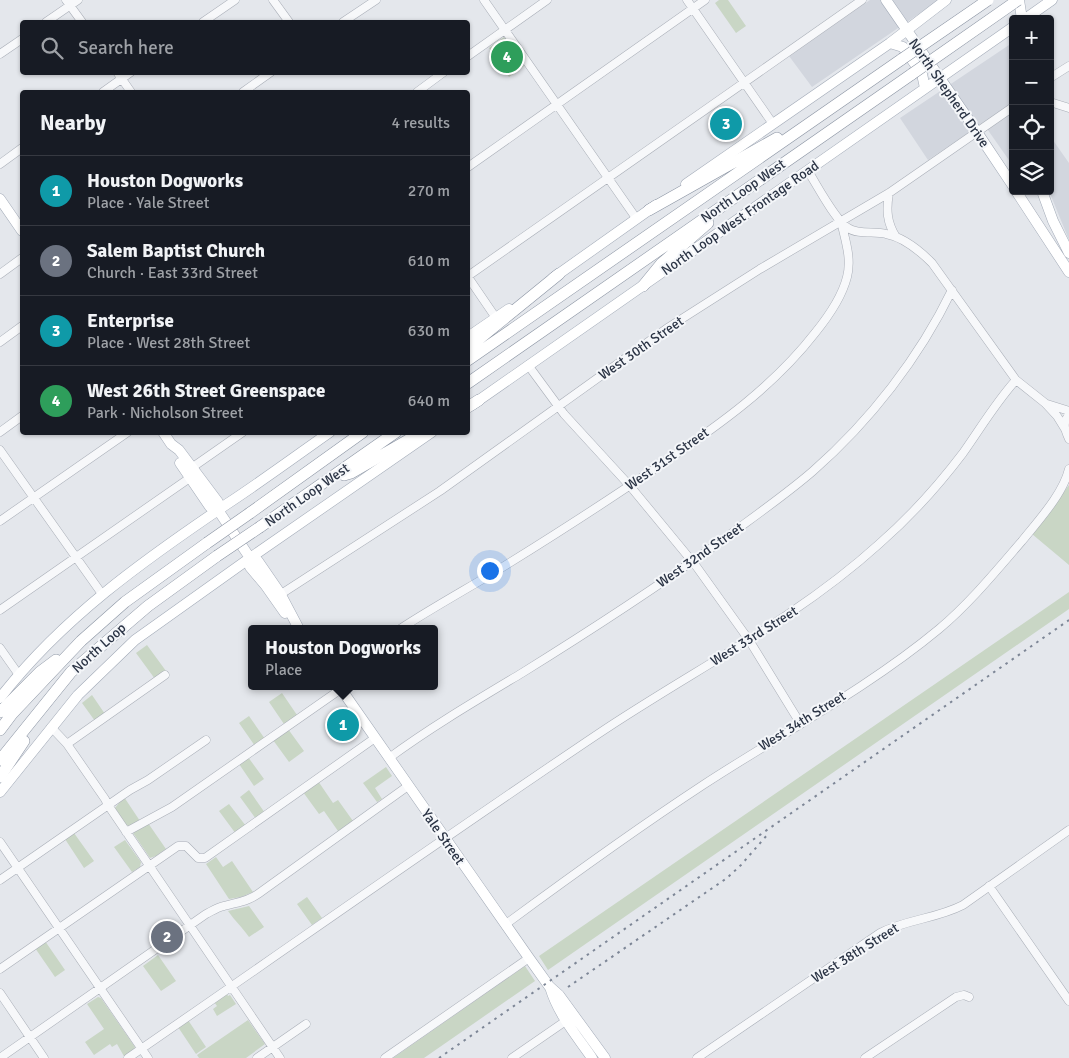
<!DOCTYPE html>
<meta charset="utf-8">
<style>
:root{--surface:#171b24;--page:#20242c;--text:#f1f3f6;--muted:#9ea1a6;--line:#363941;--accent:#db2777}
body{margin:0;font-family:Signika,sans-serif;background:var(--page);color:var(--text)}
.controls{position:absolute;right:15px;top:15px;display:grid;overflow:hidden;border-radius:5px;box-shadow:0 1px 4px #0004}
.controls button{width:45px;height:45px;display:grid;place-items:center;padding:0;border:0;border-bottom:1px solid var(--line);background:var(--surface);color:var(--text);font:25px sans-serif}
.you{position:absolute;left:489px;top:570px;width:18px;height:18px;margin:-12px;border:4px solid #fff;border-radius:50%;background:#1a73e8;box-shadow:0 0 0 8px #1a73e833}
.badge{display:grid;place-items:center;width:32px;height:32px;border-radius:50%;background:var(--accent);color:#fff;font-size:16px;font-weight:700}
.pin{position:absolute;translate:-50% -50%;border:2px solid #fff;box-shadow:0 1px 5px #0006}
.popup{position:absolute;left:248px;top:625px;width:190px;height:65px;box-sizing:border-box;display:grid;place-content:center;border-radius:5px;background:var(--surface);filter:drop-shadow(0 1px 4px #0005);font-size:16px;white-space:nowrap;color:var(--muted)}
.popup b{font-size:19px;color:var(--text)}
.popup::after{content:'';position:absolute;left:50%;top:100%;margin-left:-10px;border:10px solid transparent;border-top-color:var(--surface)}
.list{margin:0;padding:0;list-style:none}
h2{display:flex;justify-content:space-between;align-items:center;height:65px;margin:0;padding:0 20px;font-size:21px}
h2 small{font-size:16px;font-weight:400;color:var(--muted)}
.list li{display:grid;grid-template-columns:32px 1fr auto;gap:15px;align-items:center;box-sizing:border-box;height:70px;padding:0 20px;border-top:1px solid var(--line)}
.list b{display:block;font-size:19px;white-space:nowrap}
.list p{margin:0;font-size:16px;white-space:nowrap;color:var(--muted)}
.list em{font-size:16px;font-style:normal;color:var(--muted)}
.icon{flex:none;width:28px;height:28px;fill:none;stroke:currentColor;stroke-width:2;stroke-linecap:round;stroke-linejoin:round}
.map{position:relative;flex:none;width:1069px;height:1058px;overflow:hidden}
.search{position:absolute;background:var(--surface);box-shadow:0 1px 4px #0004;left:20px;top:20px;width:450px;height:55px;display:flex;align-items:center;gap:12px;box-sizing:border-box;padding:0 18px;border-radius:5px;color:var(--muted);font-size:19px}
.panel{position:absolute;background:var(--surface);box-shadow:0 1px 4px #0004;left:20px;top:90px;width:450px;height:345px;border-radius:5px}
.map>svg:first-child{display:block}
.built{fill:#d2d6de}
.green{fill:#c9d6c5}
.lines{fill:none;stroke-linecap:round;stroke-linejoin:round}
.minor-casing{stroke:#a9aeb7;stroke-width:9}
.major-casing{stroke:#a3abb8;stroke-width:11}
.highway-casing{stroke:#8b94a3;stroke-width:12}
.minor{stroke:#f7f8fa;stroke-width:8}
.major{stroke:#fff;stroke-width:10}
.highway{stroke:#fff;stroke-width:11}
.rail{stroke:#7d8696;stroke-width:2;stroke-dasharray:2.5 5;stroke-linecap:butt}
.highway-bridge-casing{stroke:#8b94a3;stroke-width:12;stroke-linecap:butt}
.highway-bridge{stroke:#fff;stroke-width:11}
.labels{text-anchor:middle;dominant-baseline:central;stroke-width:4;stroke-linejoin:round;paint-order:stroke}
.street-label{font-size:14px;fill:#2b3445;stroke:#f4f6f9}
</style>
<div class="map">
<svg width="1069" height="1058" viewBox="0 0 1069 1058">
<rect width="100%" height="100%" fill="#e4e7ec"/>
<!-- built -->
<path class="built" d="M870 0H939L812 87 789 56Z
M1012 43 1013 166 983 123 928 160 900 118Z
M1050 136 1069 163V240L1049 191Z"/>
<!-- green -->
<path class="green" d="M719 0H728L746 26 736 33 715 3Z
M504 37 524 66 509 77 489 48Z
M1069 485V565L1032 534Z
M1069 592V609L548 970 539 956Z
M147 645 166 671 155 679 136 653Z
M282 693 297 715 284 724 269 702Z
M92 695 105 714 95 721 82 703Z
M249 716 265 739 255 746 239 723Z
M288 729 304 751 289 762 273 740Z
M248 757 264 779 254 786 239 764Z
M386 767 392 776 375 788 382 799 377 802 363 783Z
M318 781 333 803 338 800 353 821 338 831 324 811 319 814 303 792Z
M249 790 265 813 256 819 240 797Z
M124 797 140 821 129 826 126 825 115 808Z
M229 804 246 826 236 834 219 811Z
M148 823 166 849 156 856 150 858 133 833Z
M74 833 94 861 84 868 65 839Z
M125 840 141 862 140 867 132 872 114 847Z
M216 857 223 867 232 861 253 892 241 897 229 899 206 864Z
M307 897 322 918 312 925 297 904Z
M249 906 264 927 249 937C242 927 235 921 228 911Z
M45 941 65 970 55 977 35 948Z
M158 955 176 981 161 991 143 966Z
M525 966 535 981 424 1058H393Z
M227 994 228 996 230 995 236 1004 217 1016 213 1009 217 1006 214 1002Z
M98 997 101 998 135 1047 134 1051 125 1058 117 1044 112 1047 110 1044 94 1055 85 1042 104 1029 87 1004Z
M188 1020 206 1047 196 1054 178 1027Z
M248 1020 265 1044 246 1058H199L197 1055Z"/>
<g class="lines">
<defs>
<path id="minor" d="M66 0 82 22
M273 0 289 22
M484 0 636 218
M687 0 773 124
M46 22 78 0
M203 22 235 0
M343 22 376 0
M0 54 22 39
M468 56 547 0
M117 72 131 92
M1050 78 1069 66
M103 92 131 72
M243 92 271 72
M417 92 444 72
M1050 102 1069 108
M0 164 22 148
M468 167 705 0
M808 171C817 185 835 220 848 228 858 235 875 231 886 234 903 237 920 251 932 263L1016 380 1045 403 1057 416 1065 429
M889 193C886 210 887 223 896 237
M0 274 22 258
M468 276 862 0
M468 277 496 318
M0 342 22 326
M528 365 564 414 630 486 696 566 749 640 800 723
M1047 404 1069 411
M1069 415C1062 423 1065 430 1069 439
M0 432 22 416
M0 450 102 594
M190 469 243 432
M0 521 128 432
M278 596 440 491 669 327 760 269 889 193 1013 107
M0 610 194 475
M400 629C432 608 465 590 498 570 553 536 609 500 663 463 719 425 773 387 815 333 828 317 842 297 847 277 852 258 845 240 841 221
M0 648 19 675
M51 727 67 744 105 799 108 805 280 1058
M67 744 165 675
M389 758C431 727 477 700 522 673 588 632 654 589 717 544 749 520 783 497 813 471 870 421 919 358 952 290
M126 832 172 807 341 689
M0 842 148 1058
M0 880 130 790 148 780 206 740
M989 886 1069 1001
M506 924C571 876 636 829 703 785 781 734 868 688 939 629 970 603 996 571 1022 541 1038 521 1063 494 1069 469
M0 969 178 846H186L198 858H205L375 738
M0 993 44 1058
M0 1058 206 914C212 911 218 907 224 906 238 902 246 902 258 894L408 786
M128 1058C285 950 440 840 598 734 693 670 794 621 879 544 910 517 938 486 963 453 980 429 996 402 1016 380
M257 1058 306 1024
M385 1058 529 958
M512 1058 570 1018
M697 1058 880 933C907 919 936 919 963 905L1069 830
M865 1058 956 997 964 995 969 997"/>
<path id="major" d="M886 0 973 126 1013 186
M1019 0 1022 19
M1025 19 1052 0
M890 43 903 47 922 74 925 88
M686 184 890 43 946 0
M1016 191 1069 272
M1042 191 1053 221 1069 253
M0 199 22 231
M553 278 656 205
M468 337 509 309
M472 405 1013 27
M163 432 171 444 179 450 218 502V510L250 558 258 561 280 593 299 629
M180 463 210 507 218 510
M250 558V567L266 586 285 613
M339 686 529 958 549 986 559 995 605 1058
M0 698C62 618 144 560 227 504 262 481 296 456 330 432
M0 792 78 695 135 640 250 558 432 432
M550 987C558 1014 576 1035 592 1058"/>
<path id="highway" d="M649 210 777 138
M643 286 661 264 708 223
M468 348 559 274
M468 360 902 59
M468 383 912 74
M468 407 479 400
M344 475 351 473 422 432
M250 513 363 432
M260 527 396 432
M0 712 40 672 56 660
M0 730 12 714 81 641 125 602 207 543
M0 760 71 672 148 606 217 556
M0 777 24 741"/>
</defs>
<!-- minor casing -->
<use href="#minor" class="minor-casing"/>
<!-- major casing -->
<use href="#major" class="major-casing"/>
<!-- highway casing -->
<use href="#highway" class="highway-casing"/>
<!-- minor -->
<use href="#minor" class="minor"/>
<!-- major -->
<use href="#major" class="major"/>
<!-- highway -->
<use href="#highway" class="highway"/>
<!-- rail -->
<path class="rail" d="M568 987 727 878 741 865 768 834
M439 1058 1069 620"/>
<defs>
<path id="highway-bridge" d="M902 59 988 0
M912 74 1018 0
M207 543 250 513
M217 556 260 527"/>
</defs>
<!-- highway-bridge casing -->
<use href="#highway-bridge" class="highway-bridge-casing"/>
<!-- highway-bridge -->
<use href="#highway-bridge" class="highway-bridge"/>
</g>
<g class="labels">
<!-- street labels -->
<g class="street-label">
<text transform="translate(949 93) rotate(55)">North Shepherd Drive</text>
<text transform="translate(743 191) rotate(-35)">North Loop West</text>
<text transform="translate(740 218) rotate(-35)">North Loop West Frontage Road</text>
<text transform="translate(641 348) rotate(-35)">West 30th Street</text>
<text transform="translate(667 459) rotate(-35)">West 31st Street</text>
<text transform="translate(307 495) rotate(-35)">North Loop West</text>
<text transform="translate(700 555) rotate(-35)">West 32nd Street</text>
<text transform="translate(754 636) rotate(-32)">West 33rd Street</text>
<text transform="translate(99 648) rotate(-42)">North Loop</text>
<text transform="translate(802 721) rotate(-32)">West 34th Street</text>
<text transform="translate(443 837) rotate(55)">Yale Street</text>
<text transform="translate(855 953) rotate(-32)">West 38th Street</text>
</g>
</g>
</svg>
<div class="controls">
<button>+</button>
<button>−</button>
<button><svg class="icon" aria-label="locate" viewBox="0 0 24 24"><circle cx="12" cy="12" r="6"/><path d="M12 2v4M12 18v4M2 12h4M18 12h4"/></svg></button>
<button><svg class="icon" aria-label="layers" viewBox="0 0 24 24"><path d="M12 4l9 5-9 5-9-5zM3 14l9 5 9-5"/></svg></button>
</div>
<div class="you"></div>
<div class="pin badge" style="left:343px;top:725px;background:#0f9aa8">1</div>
<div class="popup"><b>Houston Dogworks</b>Place</div>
<div class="pin badge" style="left:167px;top:937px;background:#6b7280">2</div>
<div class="pin badge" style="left:726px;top:124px;background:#0f9aa8">3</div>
<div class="pin badge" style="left:507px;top:57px;background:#2e9e5b">4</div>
<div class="search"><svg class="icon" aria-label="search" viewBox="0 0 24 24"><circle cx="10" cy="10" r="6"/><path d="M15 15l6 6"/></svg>Search here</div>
<section class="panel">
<h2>Nearby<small>4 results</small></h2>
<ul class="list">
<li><span class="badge" style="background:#0f9aa8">1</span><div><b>Houston Dogworks</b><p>Place · Yale Street</p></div><em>270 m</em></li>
<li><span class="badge" style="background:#6b7280">2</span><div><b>Salem Baptist Church</b><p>Church · East 33rd Street</p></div><em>610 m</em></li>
<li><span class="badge" style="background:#0f9aa8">3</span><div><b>Enterprise</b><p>Place · West 28th Street</p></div><em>630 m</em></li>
<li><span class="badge" style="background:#2e9e5b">4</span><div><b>West 26th Street Greenspace</b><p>Park · Nicholson Street</p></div><em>640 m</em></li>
</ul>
</section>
</div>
